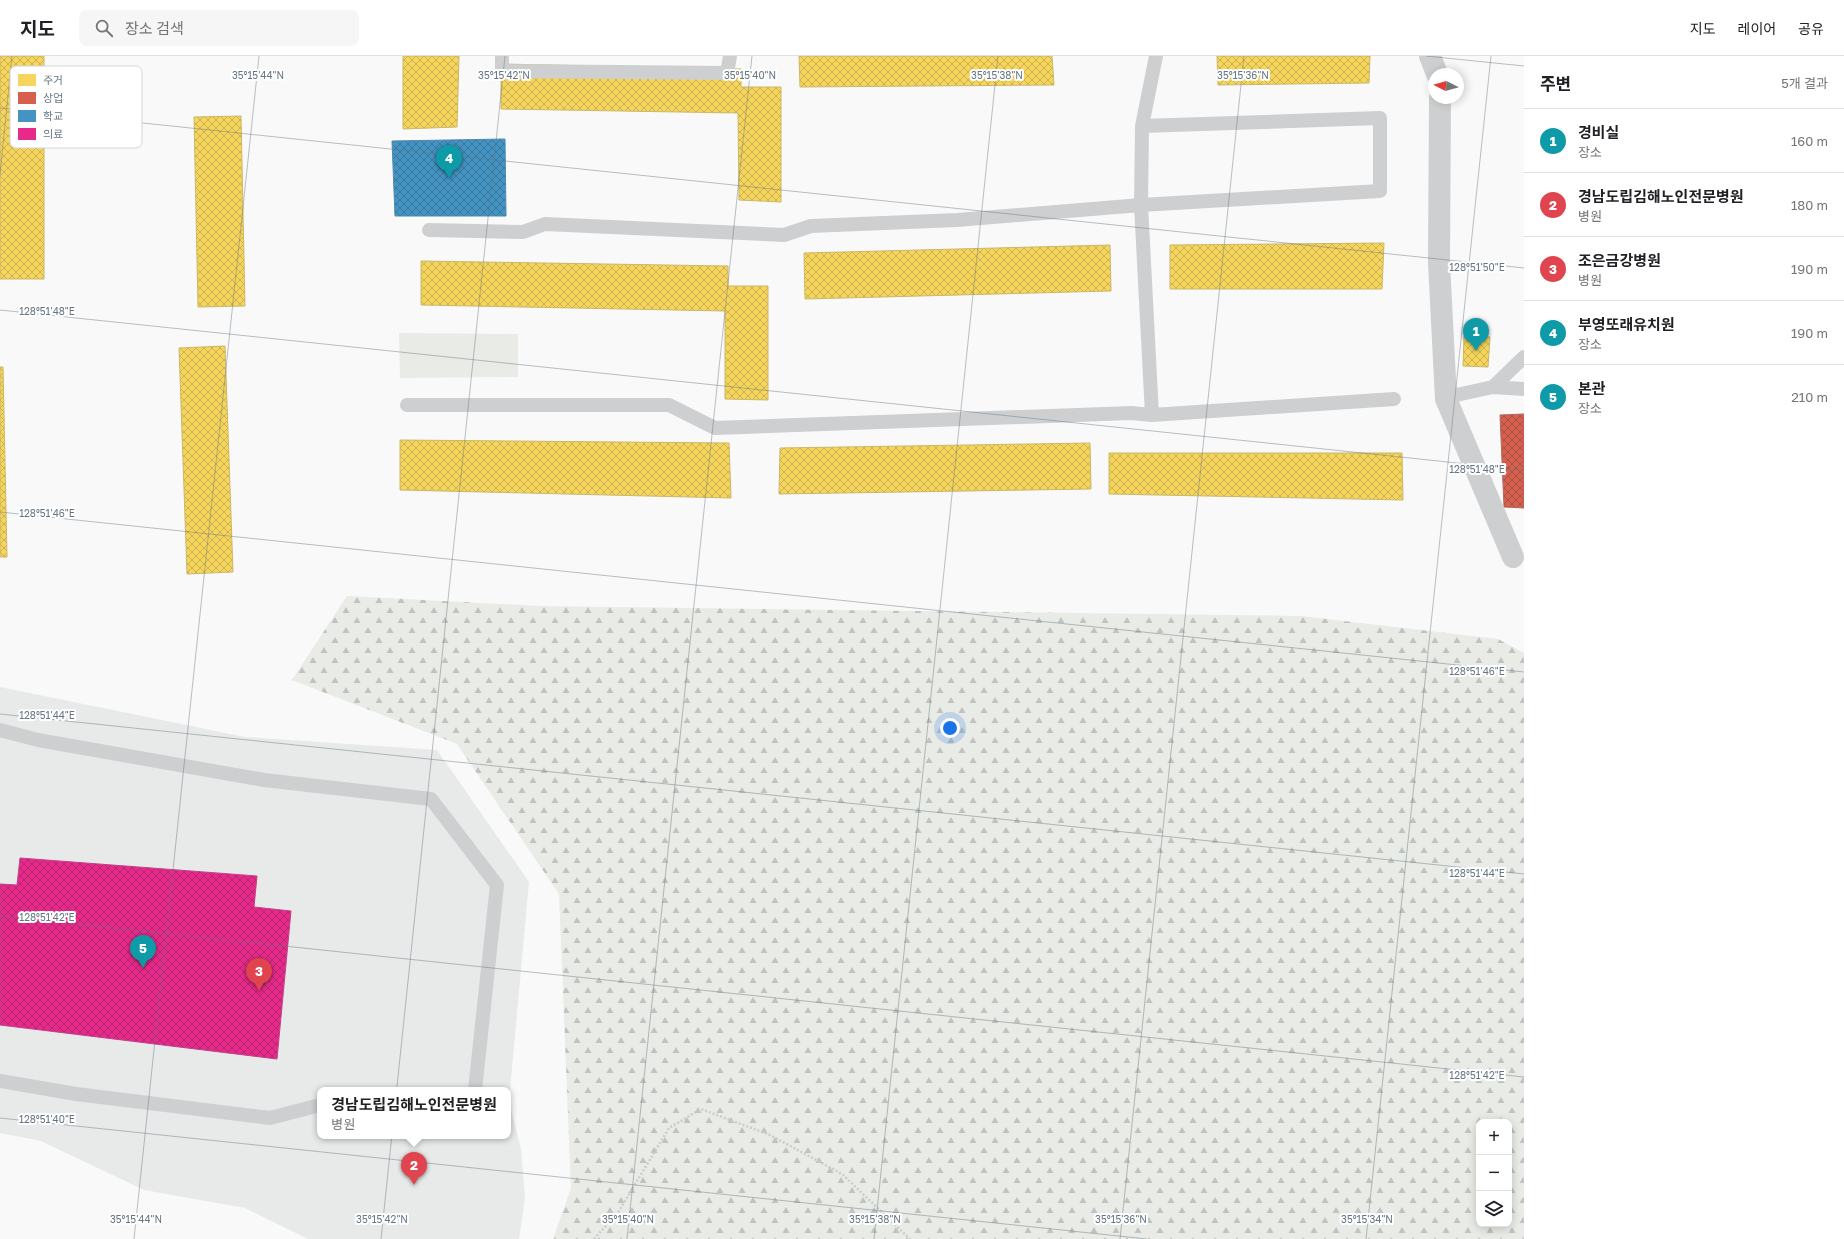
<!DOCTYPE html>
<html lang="ko">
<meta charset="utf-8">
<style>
:root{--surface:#fff;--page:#f6f6f6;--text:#202124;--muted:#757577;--line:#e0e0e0;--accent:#0b8043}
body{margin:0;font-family:"Golos Text","Noto Sans KR",sans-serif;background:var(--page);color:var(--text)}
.controls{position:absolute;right:12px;bottom:12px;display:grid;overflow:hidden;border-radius:8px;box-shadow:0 2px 10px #0003}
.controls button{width:36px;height:36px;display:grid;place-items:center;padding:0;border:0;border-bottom:1px solid var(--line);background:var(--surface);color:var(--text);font:20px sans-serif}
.compass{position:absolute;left:1428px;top:12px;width:36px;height:36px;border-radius:50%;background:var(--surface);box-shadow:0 2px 10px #0003;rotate:276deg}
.you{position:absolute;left:950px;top:672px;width:14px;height:14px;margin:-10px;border:3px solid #fff;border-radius:50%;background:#1a73e8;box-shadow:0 0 0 6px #1a73e833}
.badge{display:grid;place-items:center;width:26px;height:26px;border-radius:50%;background:var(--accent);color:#fff;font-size:13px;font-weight:700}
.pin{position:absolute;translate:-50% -33px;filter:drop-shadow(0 1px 2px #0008)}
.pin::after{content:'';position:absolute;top:21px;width:14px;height:12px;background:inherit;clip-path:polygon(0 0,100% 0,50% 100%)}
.popup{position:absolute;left:317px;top:1031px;width:194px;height:52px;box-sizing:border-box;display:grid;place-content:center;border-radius:8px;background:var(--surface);filter:drop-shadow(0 1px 3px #0005);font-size:13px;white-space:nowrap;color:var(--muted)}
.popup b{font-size:15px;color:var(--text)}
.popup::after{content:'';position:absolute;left:50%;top:100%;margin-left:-8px;border:8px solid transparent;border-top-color:var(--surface)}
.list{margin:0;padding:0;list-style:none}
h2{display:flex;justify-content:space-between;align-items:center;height:52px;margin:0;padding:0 16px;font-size:17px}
h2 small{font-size:13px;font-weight:400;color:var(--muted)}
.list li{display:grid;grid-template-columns:26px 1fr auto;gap:12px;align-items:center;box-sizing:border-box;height:64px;padding:0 16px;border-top:1px solid var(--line)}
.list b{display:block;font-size:15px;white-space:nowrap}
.list p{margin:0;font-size:13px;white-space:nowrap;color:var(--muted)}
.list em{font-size:13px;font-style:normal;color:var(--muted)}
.icon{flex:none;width:22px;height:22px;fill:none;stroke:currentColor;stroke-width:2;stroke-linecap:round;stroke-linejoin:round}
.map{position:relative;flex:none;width:1524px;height:1183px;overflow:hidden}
header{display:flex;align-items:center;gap:24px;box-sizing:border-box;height:56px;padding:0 20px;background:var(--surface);border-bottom:1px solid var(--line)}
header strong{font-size:19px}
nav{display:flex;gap:22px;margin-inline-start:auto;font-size:14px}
.search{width:280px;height:36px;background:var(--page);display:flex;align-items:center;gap:10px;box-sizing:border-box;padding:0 14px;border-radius:8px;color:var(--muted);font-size:15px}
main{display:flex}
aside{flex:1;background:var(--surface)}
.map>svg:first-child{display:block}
.built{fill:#e8e9e9;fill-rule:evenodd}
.forest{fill:url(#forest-firs);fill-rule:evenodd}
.park{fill:#e8ebe6}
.homes{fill:url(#homes-cross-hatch);stroke:#cab868}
.shops{fill:url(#shops-cross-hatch);stroke:#b4675d}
.schools{fill:url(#schools-cross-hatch);stroke:#4d8ab0}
.health{fill:url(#health-cross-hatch);stroke:#c04088}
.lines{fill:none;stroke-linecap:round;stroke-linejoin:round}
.path{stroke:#cbcccd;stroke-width:2.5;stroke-dasharray:2 2;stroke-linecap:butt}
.service{stroke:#cecfd0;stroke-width:14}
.minor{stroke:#cecfd0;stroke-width:22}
.ticks{fill:none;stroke:#657683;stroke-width:1;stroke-opacity:0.45}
.key{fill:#fff;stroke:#d1d6da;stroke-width:1}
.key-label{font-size:11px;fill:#657683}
.ticks-label{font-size:10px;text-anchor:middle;fill:#657683;stroke:#fff;stroke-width:4;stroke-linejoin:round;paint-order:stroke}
</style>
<header>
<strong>지도</strong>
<div class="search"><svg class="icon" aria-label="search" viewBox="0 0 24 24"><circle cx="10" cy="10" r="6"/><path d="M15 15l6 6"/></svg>장소 검색</div>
<nav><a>지도</a><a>레이어</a><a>공유</a></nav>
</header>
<main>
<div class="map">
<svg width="1524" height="1183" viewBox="0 0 1524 1183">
<defs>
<pattern id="forest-firs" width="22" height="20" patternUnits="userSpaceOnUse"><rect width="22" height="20" fill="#e8ebe6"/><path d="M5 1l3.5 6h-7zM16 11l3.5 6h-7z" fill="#c0c3c0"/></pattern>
<pattern id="homes-cross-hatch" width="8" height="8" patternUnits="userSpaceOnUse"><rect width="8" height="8" fill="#f6d55c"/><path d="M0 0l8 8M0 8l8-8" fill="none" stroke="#cbb151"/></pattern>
<pattern id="shops-cross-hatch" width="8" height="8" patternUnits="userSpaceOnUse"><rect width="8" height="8" fill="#d6604d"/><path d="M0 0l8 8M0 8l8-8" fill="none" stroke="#a85144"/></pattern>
<pattern id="schools-cross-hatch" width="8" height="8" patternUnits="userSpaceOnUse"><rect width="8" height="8" fill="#4393c3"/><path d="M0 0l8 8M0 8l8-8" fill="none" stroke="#3a779c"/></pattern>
<pattern id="health-cross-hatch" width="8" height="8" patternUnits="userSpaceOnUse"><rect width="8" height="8" fill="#e7298a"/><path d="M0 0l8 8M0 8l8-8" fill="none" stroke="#b52871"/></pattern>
</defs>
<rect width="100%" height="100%" fill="#f9f9f9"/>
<!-- built -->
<path class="built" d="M0 631 245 681 437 694 529 826 509 1045 521 1093 525 1142 519 1183H308L245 1152 144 1134 41 1085 0 1077ZM320 1034H508V1080H320Z"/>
<!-- forest -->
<path class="forest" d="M347 540 540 550 1301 560 1498 583 1524 597V1183H553L571 1132 559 838 457 688 292 624ZM1479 1066H1509V1168H1479Z"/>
<!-- park -->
<path class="park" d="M399 277 518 278V321L400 322Z"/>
<!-- homes -->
<path class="homes" d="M0 0H44V223H0Z
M403 0H459L457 71 403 73Z
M799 0H1052L1054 29 800 31Z
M1217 0H1370L1369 27 1218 29Z
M501 8 741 13V31H781V146L739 144 738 57 501 53Z
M241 60 245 250 198 251 194 61Z
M1384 187 1382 233H1170V189Z
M1110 189 1111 235 805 243 804 197Z
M421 205 728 210V230H768V344L725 343V255L421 249Z
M1464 280 1490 281 1488 311 1463 310Z
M225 290 233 516 187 518 179 292Z
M0 311H3L7 501H0Z
M400 384 729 387 731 442 400 434Z
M1090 387 1091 433 779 438 780 392Z
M1109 397H1402L1403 444 1109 438Z"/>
<!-- shops -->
<path class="shops" d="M1524 358V452L1504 451 1500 359Z"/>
<!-- schools -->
<path class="schools" d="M505 83 506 160H395L392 85Z"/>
<!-- health -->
<path class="health" d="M20 802 257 820 254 851 291 855 277 1003 0 969V828L17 829Z"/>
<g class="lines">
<!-- path -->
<path class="path" d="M594 1183 619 1155 669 1072 701 1053 770 1079 842 1118 910 1183"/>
<!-- service -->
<path class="service" d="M502 0V15L727 17 730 0
M429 174 523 176 545 168 784 179 811 170 957 164 1141 149 1380 135V62L1142 70
M1493 331 1524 301
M1447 341 1493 331 1524 333
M407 349H669L715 372 1131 357 1152 359 1394 343
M1152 359 1141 149 1142 70 1156 0
M0 674 38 684 264 724 431 743 497 829 475 1034
M0 1025 76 1038 270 1062 320 1049"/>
<!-- minor -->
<path class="minor" d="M1430 0 1437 18
M1440 42 1439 207 1446 343 1513 501"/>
</g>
<!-- ticks -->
<path class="ticks" d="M1426 0 1524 10M0 52 1524 212M0 119 12 0M0 254 1524 414M0 456 1524 616M0 658 1524 818M0 860 1524 1021M0 1062 1147 1183M134 1183 259 0M381 1183 505 0M627 1183 752 0M874 1183 998 0M1120 1183 1244 0M1366 1183 1491 0"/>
<!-- legend -->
<rect x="10" y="10" width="132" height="82" rx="6" class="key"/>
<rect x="18" y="18" width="18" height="12" fill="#f6d55c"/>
<rect x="18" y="36" width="18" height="12" fill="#d6604d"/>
<rect x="18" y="54" width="18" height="12" fill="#4393c3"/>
<rect x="18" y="72" width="18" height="12" fill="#e7298a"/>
<g class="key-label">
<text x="43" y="28">주거</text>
<text x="43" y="46">상업</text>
<text x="43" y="64">학교</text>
<text x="43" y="82">의료</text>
</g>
<g class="ticks-label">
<text x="258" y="23">35°15'44"N</text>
<text x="504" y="23">35°15'42"N</text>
<text x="750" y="23">35°15'40"N</text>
<text x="997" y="23">35°15'38"N</text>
<text x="1243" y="23">35°15'36"N</text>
<text x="1477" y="215">128°51'50"E</text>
<text x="47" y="259">128°51'48"E</text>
<text x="1477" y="417">128°51'48"E</text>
<text x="47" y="461">128°51'46"E</text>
<text x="1477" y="619">128°51'46"E</text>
<text x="47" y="663">128°51'44"E</text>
<text x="1477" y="821">128°51'44"E</text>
<text x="47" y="865">128°51'42"E</text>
<text x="1477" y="1023">128°51'42"E</text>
<text x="47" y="1067">128°51'40"E</text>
<text x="136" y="1167">35°15'44"N</text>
<text x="382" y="1167">35°15'42"N</text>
<text x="628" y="1167">35°15'40"N</text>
<text x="875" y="1167">35°15'38"N</text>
<text x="1121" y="1167">35°15'36"N</text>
<text x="1367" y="1167">35°15'34"N</text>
</g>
</svg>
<div class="controls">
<button>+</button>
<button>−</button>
<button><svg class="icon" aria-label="layers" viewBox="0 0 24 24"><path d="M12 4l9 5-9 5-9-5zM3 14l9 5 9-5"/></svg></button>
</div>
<svg class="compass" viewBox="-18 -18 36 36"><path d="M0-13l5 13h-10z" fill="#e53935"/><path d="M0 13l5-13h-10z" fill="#757577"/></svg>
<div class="you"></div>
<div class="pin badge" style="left:1476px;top:295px;background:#0f9aa8">1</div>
<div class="pin badge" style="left:414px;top:1129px;background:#e0444e">2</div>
<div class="popup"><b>경남도립김해노인전문병원</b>병원</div>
<div class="pin badge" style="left:259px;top:935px;background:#e0444e">3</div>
<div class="pin badge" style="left:449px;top:122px;background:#0f9aa8">4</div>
<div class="pin badge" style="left:143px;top:912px;background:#0f9aa8">5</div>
</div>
<aside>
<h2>주변<small>5개 결과</small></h2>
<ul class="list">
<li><span class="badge" style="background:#0f9aa8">1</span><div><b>경비실</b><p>장소</p></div><em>160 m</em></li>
<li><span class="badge" style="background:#e0444e">2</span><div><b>경남도립김해노인전문병원</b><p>병원</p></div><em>180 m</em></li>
<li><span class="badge" style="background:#e0444e">3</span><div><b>조은금강병원</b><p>병원</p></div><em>190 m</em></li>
<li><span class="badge" style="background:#0f9aa8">4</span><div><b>부영또래유치원</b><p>장소</p></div><em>190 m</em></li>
<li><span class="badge" style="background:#0f9aa8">5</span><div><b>본관</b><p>장소</p></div><em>210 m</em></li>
</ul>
</aside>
</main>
